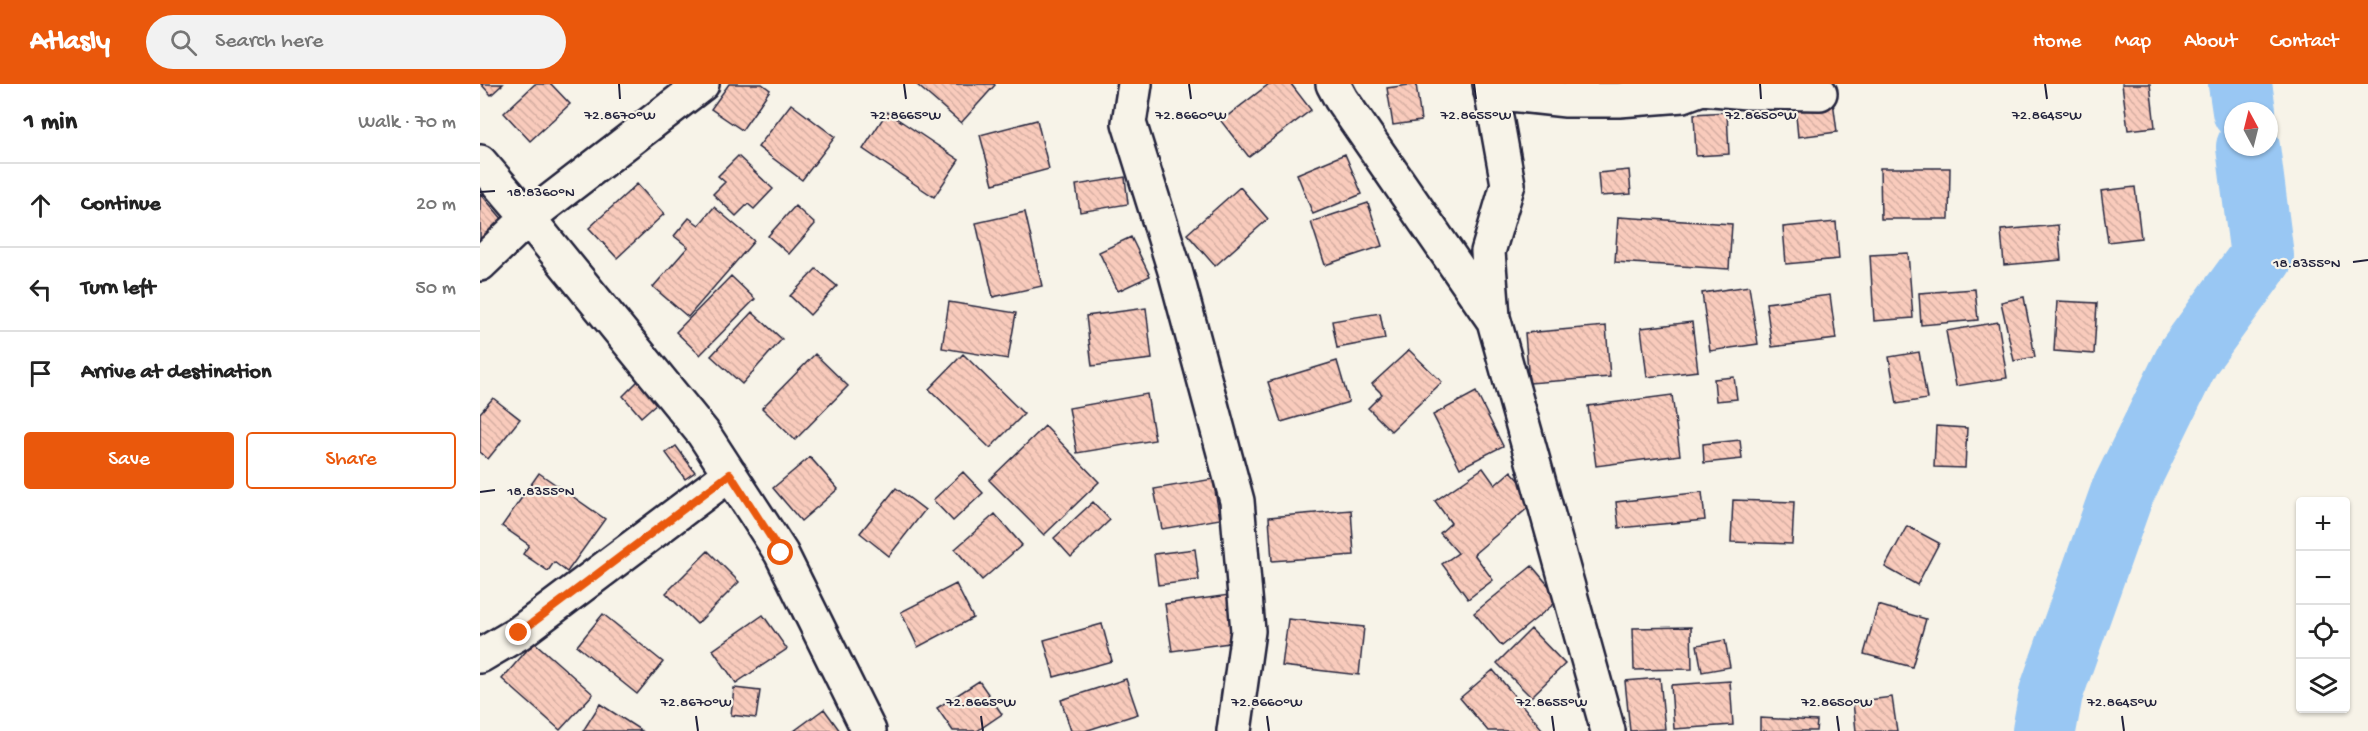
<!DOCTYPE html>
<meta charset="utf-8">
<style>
:root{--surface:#fff;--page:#f2f2f2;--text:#222;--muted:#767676;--line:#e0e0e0;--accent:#ea580c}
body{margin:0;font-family:"Gochi Hand",sans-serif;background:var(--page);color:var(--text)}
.controls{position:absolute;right:18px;bottom:18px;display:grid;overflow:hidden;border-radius:6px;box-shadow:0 2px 4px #0004}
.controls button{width:54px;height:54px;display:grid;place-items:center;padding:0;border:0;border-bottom:2px solid var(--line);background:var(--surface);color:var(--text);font:30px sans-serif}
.compass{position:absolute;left:1744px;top:18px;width:54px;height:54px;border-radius:50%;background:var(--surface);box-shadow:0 2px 4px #0004;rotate:353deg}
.stop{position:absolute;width:18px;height:18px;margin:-14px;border:4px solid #ea580c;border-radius:50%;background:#fff}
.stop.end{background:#ea580c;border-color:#fff;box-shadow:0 2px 6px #0008}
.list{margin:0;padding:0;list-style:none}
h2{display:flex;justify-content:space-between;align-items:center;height:78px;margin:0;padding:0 24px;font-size:26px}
h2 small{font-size:20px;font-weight:400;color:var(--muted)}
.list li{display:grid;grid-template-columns:39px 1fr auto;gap:18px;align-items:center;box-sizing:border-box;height:84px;padding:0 24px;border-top:2px solid var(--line)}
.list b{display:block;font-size:22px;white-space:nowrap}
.list em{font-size:20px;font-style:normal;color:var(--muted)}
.actions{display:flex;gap:12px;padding:18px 24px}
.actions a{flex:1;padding:14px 0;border:2px solid var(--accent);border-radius:6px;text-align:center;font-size:21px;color:var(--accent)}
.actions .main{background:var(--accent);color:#fff}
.icon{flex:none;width:33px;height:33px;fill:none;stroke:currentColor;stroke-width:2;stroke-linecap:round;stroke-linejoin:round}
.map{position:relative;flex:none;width:1888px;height:647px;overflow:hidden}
header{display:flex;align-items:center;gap:36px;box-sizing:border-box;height:84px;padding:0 30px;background:var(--accent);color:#fff}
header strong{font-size:28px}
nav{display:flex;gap:33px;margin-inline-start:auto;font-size:21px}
.search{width:420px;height:54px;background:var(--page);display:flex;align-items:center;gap:15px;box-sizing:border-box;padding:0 21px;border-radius:33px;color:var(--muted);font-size:22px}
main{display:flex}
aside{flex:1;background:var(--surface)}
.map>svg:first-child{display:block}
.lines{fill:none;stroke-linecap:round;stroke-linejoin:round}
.river{stroke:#99c7f3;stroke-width:64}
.building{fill:url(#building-back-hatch);stroke:#22223b;stroke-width:1.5}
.minor-casing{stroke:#22223b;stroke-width:38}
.minor{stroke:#f7f3e8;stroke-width:33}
.route{stroke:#ea580c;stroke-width:8}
.ticks{fill:none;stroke:#22223b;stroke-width:2}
.ticks-label{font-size:15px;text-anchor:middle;fill:#22223b;stroke:#f7f3e8;stroke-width:4.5;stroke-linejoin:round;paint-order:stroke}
</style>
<header>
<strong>Atlasly</strong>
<div class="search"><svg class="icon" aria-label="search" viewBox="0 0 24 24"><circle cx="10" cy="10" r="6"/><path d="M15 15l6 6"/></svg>Search here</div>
<nav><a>Home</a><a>Map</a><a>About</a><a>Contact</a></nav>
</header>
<main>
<aside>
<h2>1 min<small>Walk · 70 m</small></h2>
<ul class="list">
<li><svg class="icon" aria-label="ahead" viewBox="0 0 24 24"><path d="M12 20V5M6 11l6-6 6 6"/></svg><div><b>Continue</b></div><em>20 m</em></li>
<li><svg class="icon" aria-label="left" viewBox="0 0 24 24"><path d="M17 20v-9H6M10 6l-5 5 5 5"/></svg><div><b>Turn left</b></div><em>50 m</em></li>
<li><svg class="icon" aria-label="arrive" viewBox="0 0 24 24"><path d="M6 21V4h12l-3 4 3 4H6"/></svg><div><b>Arrive at destination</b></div></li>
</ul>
<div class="actions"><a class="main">Save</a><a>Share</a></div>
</aside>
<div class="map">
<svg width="1888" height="647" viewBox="0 0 1888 647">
<defs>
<pattern id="building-back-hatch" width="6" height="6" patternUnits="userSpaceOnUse" patternTransform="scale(1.5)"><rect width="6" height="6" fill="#f9cbbc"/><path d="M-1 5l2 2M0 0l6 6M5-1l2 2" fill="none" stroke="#d5aea2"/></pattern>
</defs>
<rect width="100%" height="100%" fill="#f7f3e8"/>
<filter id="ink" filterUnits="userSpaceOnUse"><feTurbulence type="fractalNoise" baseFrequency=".0167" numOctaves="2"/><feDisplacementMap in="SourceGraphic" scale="12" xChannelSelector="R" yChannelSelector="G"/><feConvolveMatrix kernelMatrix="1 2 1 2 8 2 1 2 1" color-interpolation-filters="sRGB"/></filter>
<g filter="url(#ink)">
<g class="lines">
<!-- river -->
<path class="river" d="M1760 0 1764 27
M1564 647 1571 609 1642 409 1709 272 1782 172 1768 63"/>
</g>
<!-- building -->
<path class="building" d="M1 0H23L11 11Z
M55 0H71L90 20 50 57 24 29Z
M249 0H282L290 6 262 46 231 25Z
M436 0H514L515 1 481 39Z
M789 0H811L831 26 769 73 741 37Z
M936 0 941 37 913 41 907 4Z
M1642 0H1670L1675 43 1648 46Z
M1353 17 1357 48 1318 53 1315 21Z
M311 20 355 53 322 96 278 63Z
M407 28 479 76 454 113 383 65Z
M1247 28 1249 70 1216 72 1214 30Z
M557 36 569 85 513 100 500 51Z
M865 70 882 110 833 130 817 90Z
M258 72 293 105 274 125 268 120 256 132 233 110 245 98 238 92Z
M1400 84H1470L1469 135H1401Z
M1149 86 1151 110 1120 112 1118 89Z
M645 93 648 120 600 128 596 101Z
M157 100 184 130 137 174 109 144Z
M760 103 788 135 735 182 707 150Z
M1655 103 1661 154 1628 158 1621 107Z
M0 109 24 137 0 157Z
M888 119 902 162 845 181 831 138Z
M315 122 335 140 309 170 288 152Z
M234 123 274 157 208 233 173 203 208 163 194 152 209 134 219 141Z
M545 128 562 202 513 213 496 139Z
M1138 133 1252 140 1249 185 1135 178Z
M1356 138 1359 175 1306 180 1303 143Z
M1578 141 1581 176 1524 181 1521 146Z
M651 153 670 192 638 207 619 168Z
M1428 169 1433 234 1394 237 1390 171Z
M336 185 357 202 330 231 310 212Z
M251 192 275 215 220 271 196 248Z
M1269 202 1278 260 1230 267 1222 209Z
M1495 205 1498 236 1441 241 1439 209Z
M1350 211 1356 255 1292 263 1286 219Z
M1544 213 1555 273 1534 277 1521 218Z
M1577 217 1617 219 1614 270 1574 267Z
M469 218 536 229 528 275 462 264Z
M666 224 672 275 612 282 606 232Z
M272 228 302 255 262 300 231 272Z
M900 229 905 255 857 264 852 237Z
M1212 238 1218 287 1167 293 1161 244Z
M1518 238 1527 294 1476 302 1466 247Z
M1126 242 1130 293 1049 299 1045 249Z
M929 266 962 298 911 347 888 324 902 310 892 300Z
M1439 268 1447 315 1417 320 1409 273Z
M335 270 368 302 315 356 282 324Z
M483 270 544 330 510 364 449 305Z
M857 277 869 318 801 338 788 298Z
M1254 293 1257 315 1236 317 1234 295Z
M160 295 178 318 161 333 143 312Z
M996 308 1023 362 980 384 953 331Z
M667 310 675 356 597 369 589 324Z
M1192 311 1200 371 1116 382 1108 322Z
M13 314 40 335 8 375 0 368V329Z
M565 342 619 398 564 451 509 396Z
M1456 342 1487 344 1485 384 1454 383Z
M1260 356 1262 375 1224 379 1223 360Z
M196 362 215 388 205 395 186 369Z
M330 373 358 405 321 437 293 404Z
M1003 384 1015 401 1031 387 1057 416 994 470 1013 496 988 515 962 480 978 469 960 449 971 439 955 417Z
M483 388 503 409 473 437 453 416Z
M59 389 125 435 87 488 74 478 68 487 43 470 49 461 22 442Z
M733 395 740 435 682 445 674 405Z
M416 404 445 426 409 472 380 449Z
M1222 408 1225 436 1139 444 1136 418Z
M1253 416 1314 418 1312 460 1251 458Z
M613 418 630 436 591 473 574 454Z
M871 426 874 471 792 477 789 433Z
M515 430 542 461 502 496 475 465Z
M1427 442 1459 459 1437 501 1405 483Z
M715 465 719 496 678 501 674 470Z
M228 467 259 498 217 540 186 509Z
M1052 482 1080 515 1022 562 994 529Z
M476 500 493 534 438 563 421 528Z
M749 511 756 558 692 567 685 520Z
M1398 521 1446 535 1432 583 1384 570Z
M123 530 183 578 157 610 97 562Z
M283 531 307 565 256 599 233 566Z
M808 535 884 543 879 591 802 582Z
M622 540 632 577 574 593 564 556Z
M1211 543 1212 585 1154 586 1153 544Z
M1051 545 1085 580 1051 613 1017 579Z
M1245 556 1250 583 1222 588 1217 561Z
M54 558 113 610 80 646 22 595Z
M1013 586 1062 645 1059 647H1008L980 614Z
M1180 594 1185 645 1150 647 1145 597Z
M646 595 658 630 605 647H591L581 616Z
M499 597 522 630 497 647H473L457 624Z
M1250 597 1253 641 1194 645 1191 601Z
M254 604 280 607 276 634 251 631Z
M1412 613 1417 647H1376L1373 618Z
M120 620 162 647H103Z
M344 625 360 647H314Z
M1280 634 1337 637 1336 647H1280Z"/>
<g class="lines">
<defs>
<path id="minor" d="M655 0 649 39 696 190 757 417 768 547 754 647
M853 0 861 15 1014 237 1128 647
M1010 0 1028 100 1008 168 1013 233
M1011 8 1086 16H1139L1203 11 1222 4 1267 8 1340 9
M0 78 48 134 223 349 301 469 389 647
M0 180 48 134 222 0
M0 572 39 549 250 390"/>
</defs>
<!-- minor casing -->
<use href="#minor" class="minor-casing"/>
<!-- minor -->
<use href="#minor" class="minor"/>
</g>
</g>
<g class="lines" filter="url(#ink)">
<!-- route -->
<path class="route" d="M39 549 250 390 301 469"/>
</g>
<!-- ticks -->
<path class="ticks" d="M139 0 140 15M424 0 426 15M709 0 711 15M994 0 996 15M1280 0 1281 15M1565 0 1567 15M0 108 15 107M1873 178 1888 176M0 408 15 406M216 632 218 647M501 632 503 647M787 632 789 647M1072 632 1074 647M1357 632 1359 647M1642 632 1644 647"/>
<g class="ticks-label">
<text x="140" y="35">72.8670°W</text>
<text x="426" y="35">72.8665°W</text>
<text x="711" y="35">72.8660°W</text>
<text x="996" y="35">72.8655°W</text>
<text x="1281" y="35">72.8650°W</text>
<text x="1567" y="35">72.8645°W</text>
<text x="61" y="112">18.8360°N</text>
<text x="1827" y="183">18.8355°N</text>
<text x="61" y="411">18.8355°N</text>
<text x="216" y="622">72.8670°W</text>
<text x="501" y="622">72.8665°W</text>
<text x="787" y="622">72.8660°W</text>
<text x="1072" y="622">72.8655°W</text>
<text x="1357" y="622">72.8650°W</text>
<text x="1642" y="622">72.8645°W</text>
</g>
</svg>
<div class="controls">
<button>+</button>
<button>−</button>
<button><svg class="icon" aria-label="locate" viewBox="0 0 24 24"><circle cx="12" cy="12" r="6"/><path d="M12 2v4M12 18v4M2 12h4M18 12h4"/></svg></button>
<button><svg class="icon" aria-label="layers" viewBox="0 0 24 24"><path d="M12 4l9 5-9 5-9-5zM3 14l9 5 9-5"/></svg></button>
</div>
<svg class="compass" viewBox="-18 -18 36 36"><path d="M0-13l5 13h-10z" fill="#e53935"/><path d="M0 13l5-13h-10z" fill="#767676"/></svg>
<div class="stop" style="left:301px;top:469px"></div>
<div class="stop end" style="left:39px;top:549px"></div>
</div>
</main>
